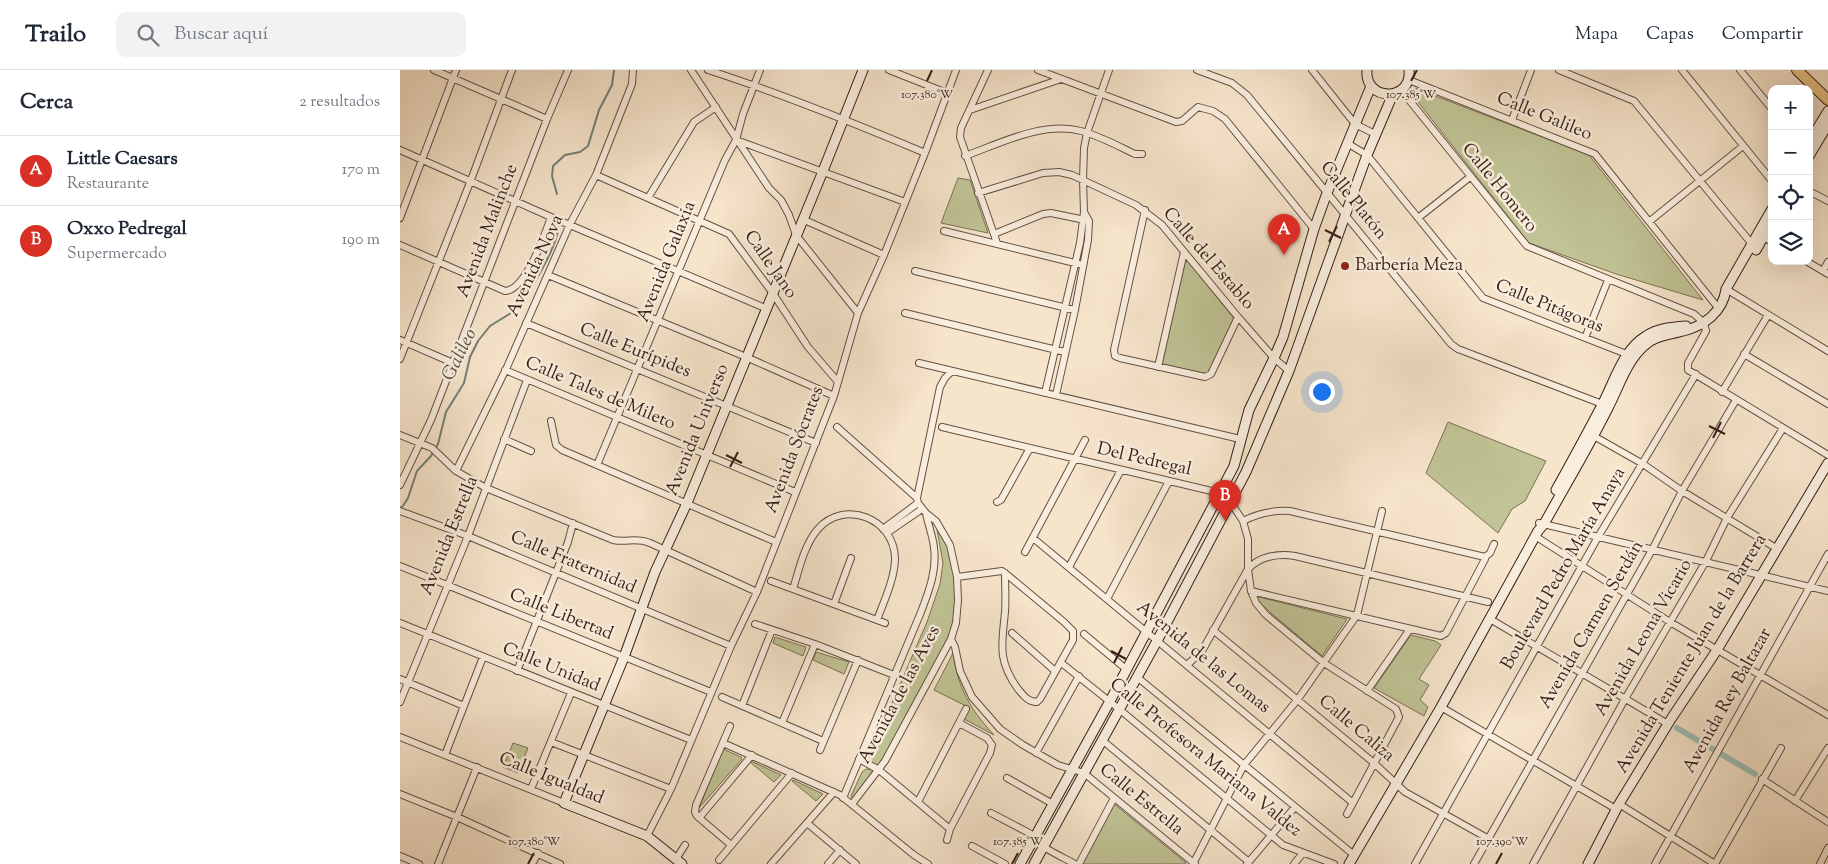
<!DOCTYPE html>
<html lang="es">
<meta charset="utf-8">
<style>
:root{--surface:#fff;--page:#f2f2f3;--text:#1f2937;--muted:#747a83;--line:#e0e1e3;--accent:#d93025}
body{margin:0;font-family:"Sorts Mill Goudy",serif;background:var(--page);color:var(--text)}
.controls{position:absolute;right:15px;top:15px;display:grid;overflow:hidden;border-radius:10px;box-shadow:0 5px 20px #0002}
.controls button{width:45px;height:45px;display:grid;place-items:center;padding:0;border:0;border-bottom:1px solid var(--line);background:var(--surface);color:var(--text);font:25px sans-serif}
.you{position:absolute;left:921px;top:321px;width:18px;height:18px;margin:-12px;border:4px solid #fff;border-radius:50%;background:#1a73e8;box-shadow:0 0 0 8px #1a73e833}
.badge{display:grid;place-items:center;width:32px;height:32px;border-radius:50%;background:var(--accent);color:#fff;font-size:16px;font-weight:700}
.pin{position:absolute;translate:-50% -41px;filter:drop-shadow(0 1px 2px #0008)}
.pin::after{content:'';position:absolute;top:26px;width:18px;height:15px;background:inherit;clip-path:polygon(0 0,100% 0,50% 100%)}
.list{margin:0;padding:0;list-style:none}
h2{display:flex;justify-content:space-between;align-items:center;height:65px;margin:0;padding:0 20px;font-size:21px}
h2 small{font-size:16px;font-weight:400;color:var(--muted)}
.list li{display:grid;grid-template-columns:32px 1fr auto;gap:15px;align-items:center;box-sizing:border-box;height:70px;padding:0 20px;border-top:1px solid var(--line)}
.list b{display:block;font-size:19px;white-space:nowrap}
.list p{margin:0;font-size:16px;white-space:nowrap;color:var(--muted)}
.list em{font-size:16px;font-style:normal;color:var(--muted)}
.icon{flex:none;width:28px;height:28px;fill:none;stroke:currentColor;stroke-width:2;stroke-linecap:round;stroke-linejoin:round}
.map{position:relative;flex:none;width:1428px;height:794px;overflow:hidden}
header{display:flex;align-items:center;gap:30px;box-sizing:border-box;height:70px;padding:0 25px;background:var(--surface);border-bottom:1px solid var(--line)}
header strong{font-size:24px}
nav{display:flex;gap:28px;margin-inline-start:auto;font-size:18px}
.search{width:350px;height:45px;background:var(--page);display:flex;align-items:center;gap:12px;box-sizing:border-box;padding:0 18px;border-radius:10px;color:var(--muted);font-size:19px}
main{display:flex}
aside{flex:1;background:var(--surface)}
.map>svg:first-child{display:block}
.green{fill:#c0c395;stroke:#7a7154}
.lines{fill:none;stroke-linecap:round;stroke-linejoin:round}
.stream{stroke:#737f76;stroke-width:2}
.canal{stroke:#9dbfb7;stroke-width:6}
.street-casing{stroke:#645042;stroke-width:8}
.secondary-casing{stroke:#341f14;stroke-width:11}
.primary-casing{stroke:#341f14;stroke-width:12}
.street{stroke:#f9eddd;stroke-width:6}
.secondary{stroke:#f9eddd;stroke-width:9}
.primary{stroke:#ebc286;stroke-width:10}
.ticks{fill:none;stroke:#341f14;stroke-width:2}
.poi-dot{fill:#8f2418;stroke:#f9eddd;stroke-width:2}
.labels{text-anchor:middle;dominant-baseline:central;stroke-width:5;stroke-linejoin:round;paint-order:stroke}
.street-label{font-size:18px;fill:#341f14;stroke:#f9eddd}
.poi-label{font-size:18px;fill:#341f14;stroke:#f9eddd;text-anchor:start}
.water-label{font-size:19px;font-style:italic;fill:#544f45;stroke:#f9eddd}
.ticks-label{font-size:12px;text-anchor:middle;fill:#341f14;stroke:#f9eddd;stroke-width:5;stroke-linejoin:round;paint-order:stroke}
</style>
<header>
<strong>Trailo</strong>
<div class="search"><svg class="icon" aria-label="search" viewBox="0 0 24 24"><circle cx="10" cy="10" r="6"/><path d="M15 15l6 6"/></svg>Buscar aquí</div>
<nav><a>Mapa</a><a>Capas</a><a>Compartir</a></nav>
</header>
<main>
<aside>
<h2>Cerca<small>2 resultados</small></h2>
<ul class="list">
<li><span class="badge">A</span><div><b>Little Caesars</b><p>Restaurante</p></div><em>170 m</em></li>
<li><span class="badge">B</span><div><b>Oxxo Pedregal</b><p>Supermercado</p></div><em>190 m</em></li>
</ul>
</aside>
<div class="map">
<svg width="1428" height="794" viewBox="0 0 1428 794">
<rect width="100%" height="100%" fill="#f6e4cb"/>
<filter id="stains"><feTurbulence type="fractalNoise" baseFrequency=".004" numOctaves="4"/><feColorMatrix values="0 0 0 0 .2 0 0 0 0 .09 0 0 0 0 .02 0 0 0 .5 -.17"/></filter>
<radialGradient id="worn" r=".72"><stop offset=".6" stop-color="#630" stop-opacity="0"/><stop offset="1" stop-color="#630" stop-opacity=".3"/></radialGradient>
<!-- green -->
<path class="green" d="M1015 18 1189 85 1303 230 1216 204 1129 173 1011 23Z
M558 108 570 110 588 163 541 153Z
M788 191 836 251 807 304 762 294 785 192Z
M1048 352 1146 391 1125 431 1112 439 1098 463 1026 403Z
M537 460 545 468 552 491 557 514 556 556 481 696H475L470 693 468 688 527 552 540 514 543 493Z
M855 526 947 549 922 586 857 531Z
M1011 565 1035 571 1041 575 1019 609 1029 615 1020 630 1028 637 1024 646 974 618Z
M375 567 406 577 403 586 373 573Z
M416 582 449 592 444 604 413 590Z
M553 583C558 618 570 639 594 665L564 649 570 638 534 620Z
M113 673 128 678 118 703 103 697Z
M323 679 341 687 342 689 299 738Z
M351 691 381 705 374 712 350 692Z
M466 699H469L473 704 453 729 451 726 462 702Z
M393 710 423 724 416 731 392 711Z
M713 733 786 793 785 794H681Z"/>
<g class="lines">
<!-- stream -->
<path class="stream" d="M157 124 152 106 153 96 165 85 180 82 188 76 199 40 212 15 214 0
M0 438 3 436 8 428 17 401 31 386 38 374 46 342 64 313 70 287 78 271 90 256 116 240C128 225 161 172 158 154"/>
<!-- canal -->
<path class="canal" d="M1277 658 1355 704"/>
<defs>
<path id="street" d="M34 0 147 49
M291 0 369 118 381 130 389 145 396 165 458 243
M308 0C382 24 454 53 525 83
M489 0 547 23
M588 0 561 58 560 67 597 173
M638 0 776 52 782 51 798 37 813 41 825 49 914 159
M797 0 832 13 847 25 1051 274 1058 279 1205 335
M912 0 955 54 975 64
M1159 0 1234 31 1352 174
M1282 0 1372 111
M1340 0 1372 39
M1009 10 1195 84 1319 239
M1001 20 1127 176 1294 244 1304 253 1306 261 1288 293V300L1428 385
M570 40 661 9
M1112 50 1131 0
M336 70 505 132
M947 73 967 85 1083 228 1229 285
M0 80 151 147 365 238
M565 86C601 73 643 51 681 61 700 66 718 76 735 84H742
M196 105 329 164 372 222 408 277 438 312
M1409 121 1428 131
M578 123 643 103 659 102 672 105 736 135 762 155 838 247 874 288 889 301
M248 128 294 52 316 37
M745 140 714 280 715 286 720 288 805 307 811 304 838 247
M0 148 56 0
M1018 148 1070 107
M402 149 484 185
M1250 151 1343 76
M544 161 679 194
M594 164 643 144 651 143 685 150
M1360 165 1372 172
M0 175 105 221C126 220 145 164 151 147
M1406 191 1428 204
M515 201 675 240
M1423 201 1428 192
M148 205 346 287 434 326
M1326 219 1428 281
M505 243 665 282
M126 253 416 373
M1185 268 1208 210
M0 270 53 293
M1344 284 1428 334
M0 289 71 110 112 0
M519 293 840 369
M758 297 784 182
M105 300 395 422
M1322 322 1368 245
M645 323 680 173 684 142 683 110 684 78 687 63 709 0
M656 325 675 240 688 170 689 151 684 142
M151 351 156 375 162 380 376 472
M437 357 517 428 518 433 526 443 536 451 550 475 557 507 558 530 556 553 551 569 485 691 452 734
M542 357 820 423 831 433 843 451 848 469V499L851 521 856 533 866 545 924 593 996 639 999 647 947 744
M0 365 32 378 56 401 86 418 213 470C227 473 235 467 250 473L357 522
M1192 365 1243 394 1282 421 1376 478
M104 369 131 381
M197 395 325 90 336 70 343 44 360 0
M56 401 107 297 170 154 196 105 232 14 233 0
M0 415 31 350 147 49 168 0
M517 428 540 317 545 308 552 301
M597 432 601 430 630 378
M0 441 68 466 331 576
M843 451C857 444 874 440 890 441L1085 487
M1139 453 1428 521
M483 459 518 433
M487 463 522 439
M1135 466 1270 552 1428 645
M633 468 953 733
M625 482 685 370
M0 496 311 622
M669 497 721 400
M557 507 602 501 605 503 664 552 673 561V570L640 629 637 632C628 632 623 625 618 619 597 590 602 574 605 542 606 529 605 515 605 503
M371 511 485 553
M393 519C399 500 404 475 418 459 444 429 494 448 495 488 495 508 484 531 477 550
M851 521 1041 566 1046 563 1085 489V487L1090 483 1094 474
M707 529 769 411
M434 534 451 488
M1090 549 1268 654
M0 553 291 670
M355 554 415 574 494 605
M813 560 974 693 1005 722 1089 769
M612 563 655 601
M684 564 726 599
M551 569 555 577 560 601 572 627 600 659 623 675 658 695 684 703 795 794
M664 595 719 639 883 775 934 794
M787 595 802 581 848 499C860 486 879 483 895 486L1088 532
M117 601 168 472 173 453
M737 607 954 785
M0 609 64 636
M967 621 1010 559
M322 627 423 671
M0 632 68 466 127 310
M342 636 372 560
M1041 637 1216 739
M382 653 415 574
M330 656 296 735 295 742 297 746 331 775
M0 667 164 733
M702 670 849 792
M151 672 271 719
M323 673 440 725 514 785 528 794
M420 680 458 590
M636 683 679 606
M45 685 83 587
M459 689 479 700 550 759
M607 708 653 734
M1362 709 1428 752
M131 719 171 623
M0 724 57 747 160 794
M443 728 521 542C529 521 537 500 534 478 533 466 528 455 526 443
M1395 731 1428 678
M518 732 566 639
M1219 734 1315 794
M591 743 631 764C640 778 661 786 675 794
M299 748 352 685
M407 753 456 794
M247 766 271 719 331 576 357 522 434 326 458 243 484 185 525 83 556 0
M547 770 550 759 590 683 592 675 587 668 559 653
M572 776 605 794
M0 786 19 794
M276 789 285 775
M319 790 392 703
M38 794 77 697
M132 794 138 783
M371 794 434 722
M428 794 440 780
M679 794 714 728
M793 794 844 695 898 629 957 545 982 441
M847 794 895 737
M894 794 903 783
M1015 794 1198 467 1296 304
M1074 794 1252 480 1282 421 1336 330
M1133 794 1225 629 1306 491 1327 448 1383 358
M1255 794 1428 484
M1315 794 1381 678
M1420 794 1428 778"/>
<path id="secondary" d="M967 0C964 31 1012 33 1009 0
M1409 72 1428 41
M1409 86 1428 54
M1356 180 1372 151
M1156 420C1172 391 1188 362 1203 333 1215 310 1223 280 1246 266 1258 258 1272 257 1286 256
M282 794 247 766 164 733 224 587 255 502 287 433 423 101 463 0
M620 794 710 631 834 396 849 340 874 288 883 267 914 159 927 123 971 16
M634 794 757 571 846 402 889 301 967 85 993 24
M949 794 1041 637 1138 461 1144 454C1165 416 1188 378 1208 338 1219 317 1226 292 1244 276 1255 265 1269 265 1283 261 1304 256 1323 242 1326 219L1372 139
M1188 794 1219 734 1271 649 1317 580 1428 393"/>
<path id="primary" d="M1397 0 1428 30"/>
</defs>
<!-- street casing -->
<use href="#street" class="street-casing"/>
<!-- secondary casing -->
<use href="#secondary" class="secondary-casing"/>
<!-- primary casing -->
<use href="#primary" class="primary-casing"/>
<!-- street -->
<use href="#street" class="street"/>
<!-- secondary -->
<use href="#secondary" class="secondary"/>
<!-- primary -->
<use href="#primary" class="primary"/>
</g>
<!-- ticks -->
<path class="ticks" d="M527 11 532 0M1011 11 1017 0M925 160 941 168M929 172 937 156M1309 356 1325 364M1313 368 1321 352M326 385 342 393M330 397 338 382M711 581 726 589M714 593 722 577M128 794 134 783M612 794 618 783M1096 794 1102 783"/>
<!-- markers -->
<circle class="poi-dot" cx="945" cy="196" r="5"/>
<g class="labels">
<!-- street labels -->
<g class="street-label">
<text transform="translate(1144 47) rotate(22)">Calle Galileo</text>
<text transform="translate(1099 118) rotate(51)">Calle Homero</text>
<text transform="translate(953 131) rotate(51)">Calle Platón</text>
<text transform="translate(88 161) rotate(-69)">Avenida Malinche</text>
<text transform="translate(808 189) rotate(49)">Calle del Establo</text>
<text transform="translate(267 192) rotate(-68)">Avenida Galaxia</text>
<text transform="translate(370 195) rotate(55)">Calle Jano</text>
<text transform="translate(136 196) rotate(-65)">Avenida Nova</text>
<text transform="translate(1149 237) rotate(22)">Calle Pitágoras</text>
<text transform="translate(235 281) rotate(22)">Calle Eurípides</text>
<text transform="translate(200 324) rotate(23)">Calle Tales de Mileto</text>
<text transform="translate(298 360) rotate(-68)">Avenida Universo</text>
<text transform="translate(395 380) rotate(-69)">Avenida Sócrates</text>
<text transform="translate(744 390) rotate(13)">Del Pedregal</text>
<text transform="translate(50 466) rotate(-68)">Avenida Estrella</text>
<text transform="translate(173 493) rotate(23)">Calle Fraternidad</text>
<text transform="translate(1164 499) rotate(-60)">Boulevard Pedro María Anaya</text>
<text transform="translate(161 545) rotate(22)">Calle Libertad</text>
<text transform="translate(1192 555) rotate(-60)">Avenida Carmen Serdán</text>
<text transform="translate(1244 568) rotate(-60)">Avenida Leona Vicario</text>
<text transform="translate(1292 584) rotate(-59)">Avenida Teniente Juan de la Barrera</text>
<text transform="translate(803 588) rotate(39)">Avenida de las Lomas</text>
<text transform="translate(151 598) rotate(22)">Calle Unidad</text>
<text transform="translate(500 625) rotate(-62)">Avenida de las Aves</text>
<text transform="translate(1328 631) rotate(-61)">Avenida Rey Baltazar</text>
<text transform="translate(956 659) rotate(40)">Calle Caliza</text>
<text transform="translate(805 688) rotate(39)">Calle Profesora Mariana Valdez</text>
<text transform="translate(151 709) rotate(22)">Calle Igualdad</text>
<text transform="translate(741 730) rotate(39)">Calle Estrella</text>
</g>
<!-- poi labels -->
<g class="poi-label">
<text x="955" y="196">Barbería Meza</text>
</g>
<!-- water labels -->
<g class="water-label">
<text transform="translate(60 285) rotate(-64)">Galileo</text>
</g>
</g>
<g class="ticks-label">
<text x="527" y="28">107.380°W</text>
<text x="1011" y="28">107.385°W</text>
<text x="134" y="775">107.380°W</text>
<text x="618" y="775">107.385°W</text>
<text x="1102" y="775">107.390°W</text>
</g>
<rect width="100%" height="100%" filter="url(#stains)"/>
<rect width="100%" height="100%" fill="url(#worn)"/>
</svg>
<div class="controls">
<button>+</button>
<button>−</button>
<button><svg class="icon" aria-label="locate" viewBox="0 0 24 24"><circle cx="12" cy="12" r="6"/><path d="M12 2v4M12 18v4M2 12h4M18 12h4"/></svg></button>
<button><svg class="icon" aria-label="layers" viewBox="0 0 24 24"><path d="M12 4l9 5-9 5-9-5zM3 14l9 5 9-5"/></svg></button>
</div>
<div class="you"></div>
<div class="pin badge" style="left:884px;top:185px">A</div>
<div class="pin badge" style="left:825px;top:451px">B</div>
</div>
</main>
